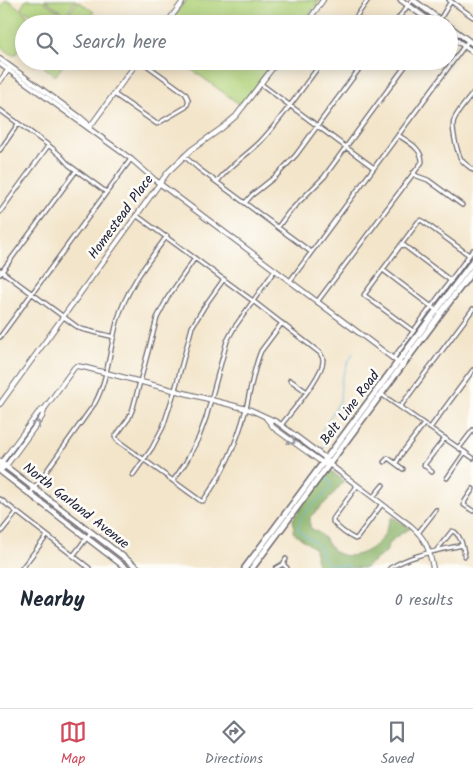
<!DOCTYPE html>
<style>
:root{--surface:#fff;--page:#f2f2f3;--text:#1f2937;--muted:#747a83;--line:#e0e1e3;--accent:#d1495b}
body{margin:0;font-family:Kalam,sans-serif;background:var(--page);color:var(--text)}
.list{margin:0;padding:0;list-style:none}
h2{display:flex;justify-content:space-between;align-items:center;height:65px;margin:0;padding:0 20px;font-size:21px}
h2 small{font-size:16px;font-weight:400;color:var(--muted)}
.icon{flex:none;width:28px;height:28px;fill:none;stroke:currentColor;stroke-width:2;stroke-linecap:round;stroke-linejoin:round}
.map{position:relative;flex:none;width:473px;height:568px;overflow:hidden}
.search{position:absolute;background:var(--surface);box-shadow:0 2px 12px #0003;left:15px;right:15px;top:15px;height:55px;display:flex;align-items:center;gap:12px;box-sizing:border-box;padding:0 18px;border-radius:28px;color:var(--muted);font-size:19px}
.sheet{height:140px;background:var(--surface)}
nav{display:flex;justify-content:space-around;align-items:center;box-sizing:border-box;height:70px;border-top:1px solid var(--line);background:var(--surface);font-size:14px;color:var(--muted)}
nav a{display:grid;justify-items:center;gap:2px}
nav .on{color:var(--accent)}
.map>svg:first-child{display:block}
.green{fill:#b0d27a;stroke:#697a5a}
.forest{fill:#8cb46a;stroke:#576b52}
.lines{fill:none;stroke-linecap:round;stroke-linejoin:round}
.stream{stroke:#66b3df;stroke-width:1}
.minor-casing{stroke:#6b666d;stroke-width:5.5}
.tertiary-casing{stroke:#6b666d;stroke-width:6}
.secondary-casing{stroke:#6b666d;stroke-width:7}
.primary-casing{stroke:#6b666d;stroke-width:8}
.minor{stroke:#fff;stroke-width:3}
.tertiary{stroke:#fff;stroke-width:4}
.secondary{stroke:#fff;stroke-width:4.5}
.primary{stroke:#fff;stroke-width:5}
.oneway{stroke:#9c9ca7}
.labels{text-anchor:middle;dominant-baseline:central;stroke-width:5;stroke-linejoin:round;paint-order:stroke}
.street-label{font-size:14px;fill:#22223b;stroke:#fdfcf7}
</style>
<div class="map">
<svg width="473" height="568" viewBox="0 0 473 568">
<rect width="100%" height="100%" fill="#fdfcf7"/>
<filter id="ink" filterUnits="userSpaceOnUse"><feTurbulence type="fractalNoise" baseFrequency=".02" numOctaves="2"/><feDisplacementMap in="SourceGraphic" scale="10" xChannelSelector="R" yChannelSelector="G"/><feConvolveMatrix kernelMatrix="1 2 1 2 8 2 1 2 1" color-interpolation-filters="sRGB"/></filter>
<filter id="wash" filterUnits="userSpaceOnUse"><feTurbulence type="fractalNoise" baseFrequency=".0096" numOctaves="4" result="noise"/><feDisplacementMap in="SourceGraphic" scale="20" xChannelSelector="R" yChannelSelector="G"/><feGaussianBlur stdDeviation="1.12" result="paint"/><feColorMatrix in="noise" values="0 0 0 0 0 0 0 0 0 0 0 0 0 0 0 0 0 1.4 0 .05"/><feComposite in="paint" operator="in"/></filter>
<g filter="url(#wash)">
<rect width="100%" height="100%" fill="#f3e5ca"/>
<!-- green -->
<path class="green" d="M6 0H8C17 7 29 13 31 24H24V44L14 56 0 46V8Z
M26 0H42L65 16 60 24H44L21 8Z
M45 0H76L66 15Z
M186 0H320L302 24H168Z
M78 1 94 12 86 24H62Z
M48 61H68L66 64H64L55 76 44 67Z
M180 61H275L242 106Z"/>
<!-- forest -->
<path class="forest" d="M330 470 344 481 329 499 310 517V528C315 530 320 533 323 537 327 541 329 546 333 550 347 563 372 552 382 538 387 532 387 523 392 517L411 528C400 534 389 539 386 552L367 566 366 568H316L317 563 315 549 293 532 294 525 293 519Z"/>
<g class="lines">
<!-- stream -->
<path class="stream" d="M321 452 325 446 322 432 323 428 340 401 341 381 348 362 353 353
M323 477 331 482V486L323 496 308 509 301 518 298 529C303 537 314 539 319 547 322 551 321 558 325 562 331 566 342 564 349 566V568"/>
</g>
</g>
<g filter="url(#ink)">
<g class="lines">
<defs>
<path id="minor" d="M449 0 473 17
M351 24 368 0
M394 24 412 0
M437 24 451 1
M261 84 374 168
M473 93C468 100 457 112 454 120 451 127 457 152 461 159 464 164 469 166 473 170
M114 94 157 124 186 107C190 101 188 98 185 93L141 61
M0 110 52 148 60 155 69 165 106 192
M0 150 18 124
M184 156 199 169 311 252
M413 173 417 176 428 180 462 205
M217 182C229 166 246 156 260 142 283 118 302 88 323 61
M245 203 252 195 276 176 296 155 365 61
M0 212 48 146
M136 215 253 301 320 353C321 355 323 357 323 360 324 374 291 413 281 425
M278 227 289 212 324 177 409 61
M402 244 451 281
M195 258 168 297 157 318 133 408 129 418 115 437 118 441 201 501H203C224 473 237 443 246 409 250 391 253 373 259 356L261 351 282 323
M0 270 76 326 81 329 114 337
M383 270 441 314
M0 274 76 171
M290 281 468 41
M317 302 422 162C422 148 408 142 398 135
M413 331 364 295 418 222 421 220 469 255
M0 337 131 159
M393 359 473 250
M290 380 307 392
M381 394 473 458
M400 407 473 309
M430 428 473 370
M459 448 473 430
M384 462 388 458 403 469
M396 463 402 453 424 424
M432 472 424 465 445 438
M133 475 152 448 163 427 175 390 192 327 204 307 224 279
M447 478 465 452
M173 481 186 462 199 437 206 418 227 341 234 328 275 270
M357 486 333 519V522C339 529 347 535 355 539L357 538 382 504
M473 489 465 501 464 505 473 511
M30 494 95 403C108 379 110 348 117 322 126 289 147 263 167 236
M373 497 383 485
M0 499 89 568
M0 533 17 512
M418 533 436 510
M436 551 452 531 455 532C463 540 462 546 465 556
M73 556 91 532
M283 564 287 568
M22 568 47 536
M276 568 283 564 286 559
M390 568C413 554 437 551 462 545"/>
<path id="tertiary" d="M166 24 184 0
M306 24 323 0
M0 59 80 117 87 123 89 128
M0 64 131 159 155 180 399 363
M0 81 9 69
M89 128 138 61
M0 404 168 172 191 150 222 128 236 116 278 61
M266 418 274 428 320 461 325 464
M0 467 1 463 38 413 45 408
M0 470 6 466 42 417 45 408 74 368 76 366 83 367 251 410 277 422 324 457 329 464 411 526C426 539 429 549 433 568"/>
<path id="secondary" d="M401 0 434 24
M413 0 446 24
M449 26 473 44
M449 35 473 52
M0 462 138 568
M0 471 126 568"/>
<path id="primary" d="M245 568 473 261
M252 568 473 270"/>
</defs>
<!-- minor casing -->
<use href="#minor" class="minor-casing"/>
<!-- tertiary casing -->
<use href="#tertiary" class="tertiary-casing"/>
<!-- secondary casing -->
<use href="#secondary" class="secondary-casing"/>
<!-- primary casing -->
<use href="#primary" class="primary-casing"/>
<!-- minor -->
<use href="#minor" class="minor"/>
<!-- tertiary -->
<use href="#tertiary" class="tertiary"/>
<!-- secondary -->
<use href="#secondary" class="secondary"/>
<!-- primary -->
<use href="#primary" class="primary"/>
</g>
<!-- one-way arrows -->
<defs><path id="oneway-chevron" d="M-2-3.5L2.5 0L-2 3.5" fill="none" stroke-width="1.6" stroke-linecap="round" stroke-linejoin="round" transform="scale(1.25)"/></defs>
<g class="oneway">
<use href="#oneway-chevron" transform="translate(37 424) rotate(-54)"/>
<use href="#oneway-chevron" transform="translate(292 441) rotate(37)"/>
</g>
</g>
<g class="labels">
<!-- street labels -->
<g class="street-label">
<text transform="translate(121 217) rotate(-54)">Homestead Place</text>
<text transform="translate(350 408) rotate(-53)">Belt Line Road</text>
<text transform="translate(76 506) rotate(38)">North Garland Avenue</text>
</g>
</g>
</svg>
<div class="search"><svg class="icon" aria-label="search" viewBox="0 0 24 24"><circle cx="10" cy="10" r="6"/><path d="M15 15l6 6"/></svg>Search here</div>
</div>
<section class="sheet">
<h2>Nearby<small>0 results</small></h2>
<ul class="list">
</ul>
</section>
<nav>
<a class="on"><svg class="icon" aria-label="map" viewBox="0 0 24 24"><path d="M3 6l6-2 6 2 6-2v14l-6 2-6-2-6 2zM9 4v14M15 6v14"/></svg>Map</a>
<a><svg class="icon" aria-label="directions" viewBox="0 0 24 24"><path d="M12 3l9 9-9 9-9-9zM9 14v-3h6M13 9l2 2-2 2"/></svg>Directions</a>
<a><svg class="icon" aria-label="saved" viewBox="0 0 24 24"><path d="M7 4h10v16l-5-4-5 4z"/></svg>Saved</a>
</nav>
